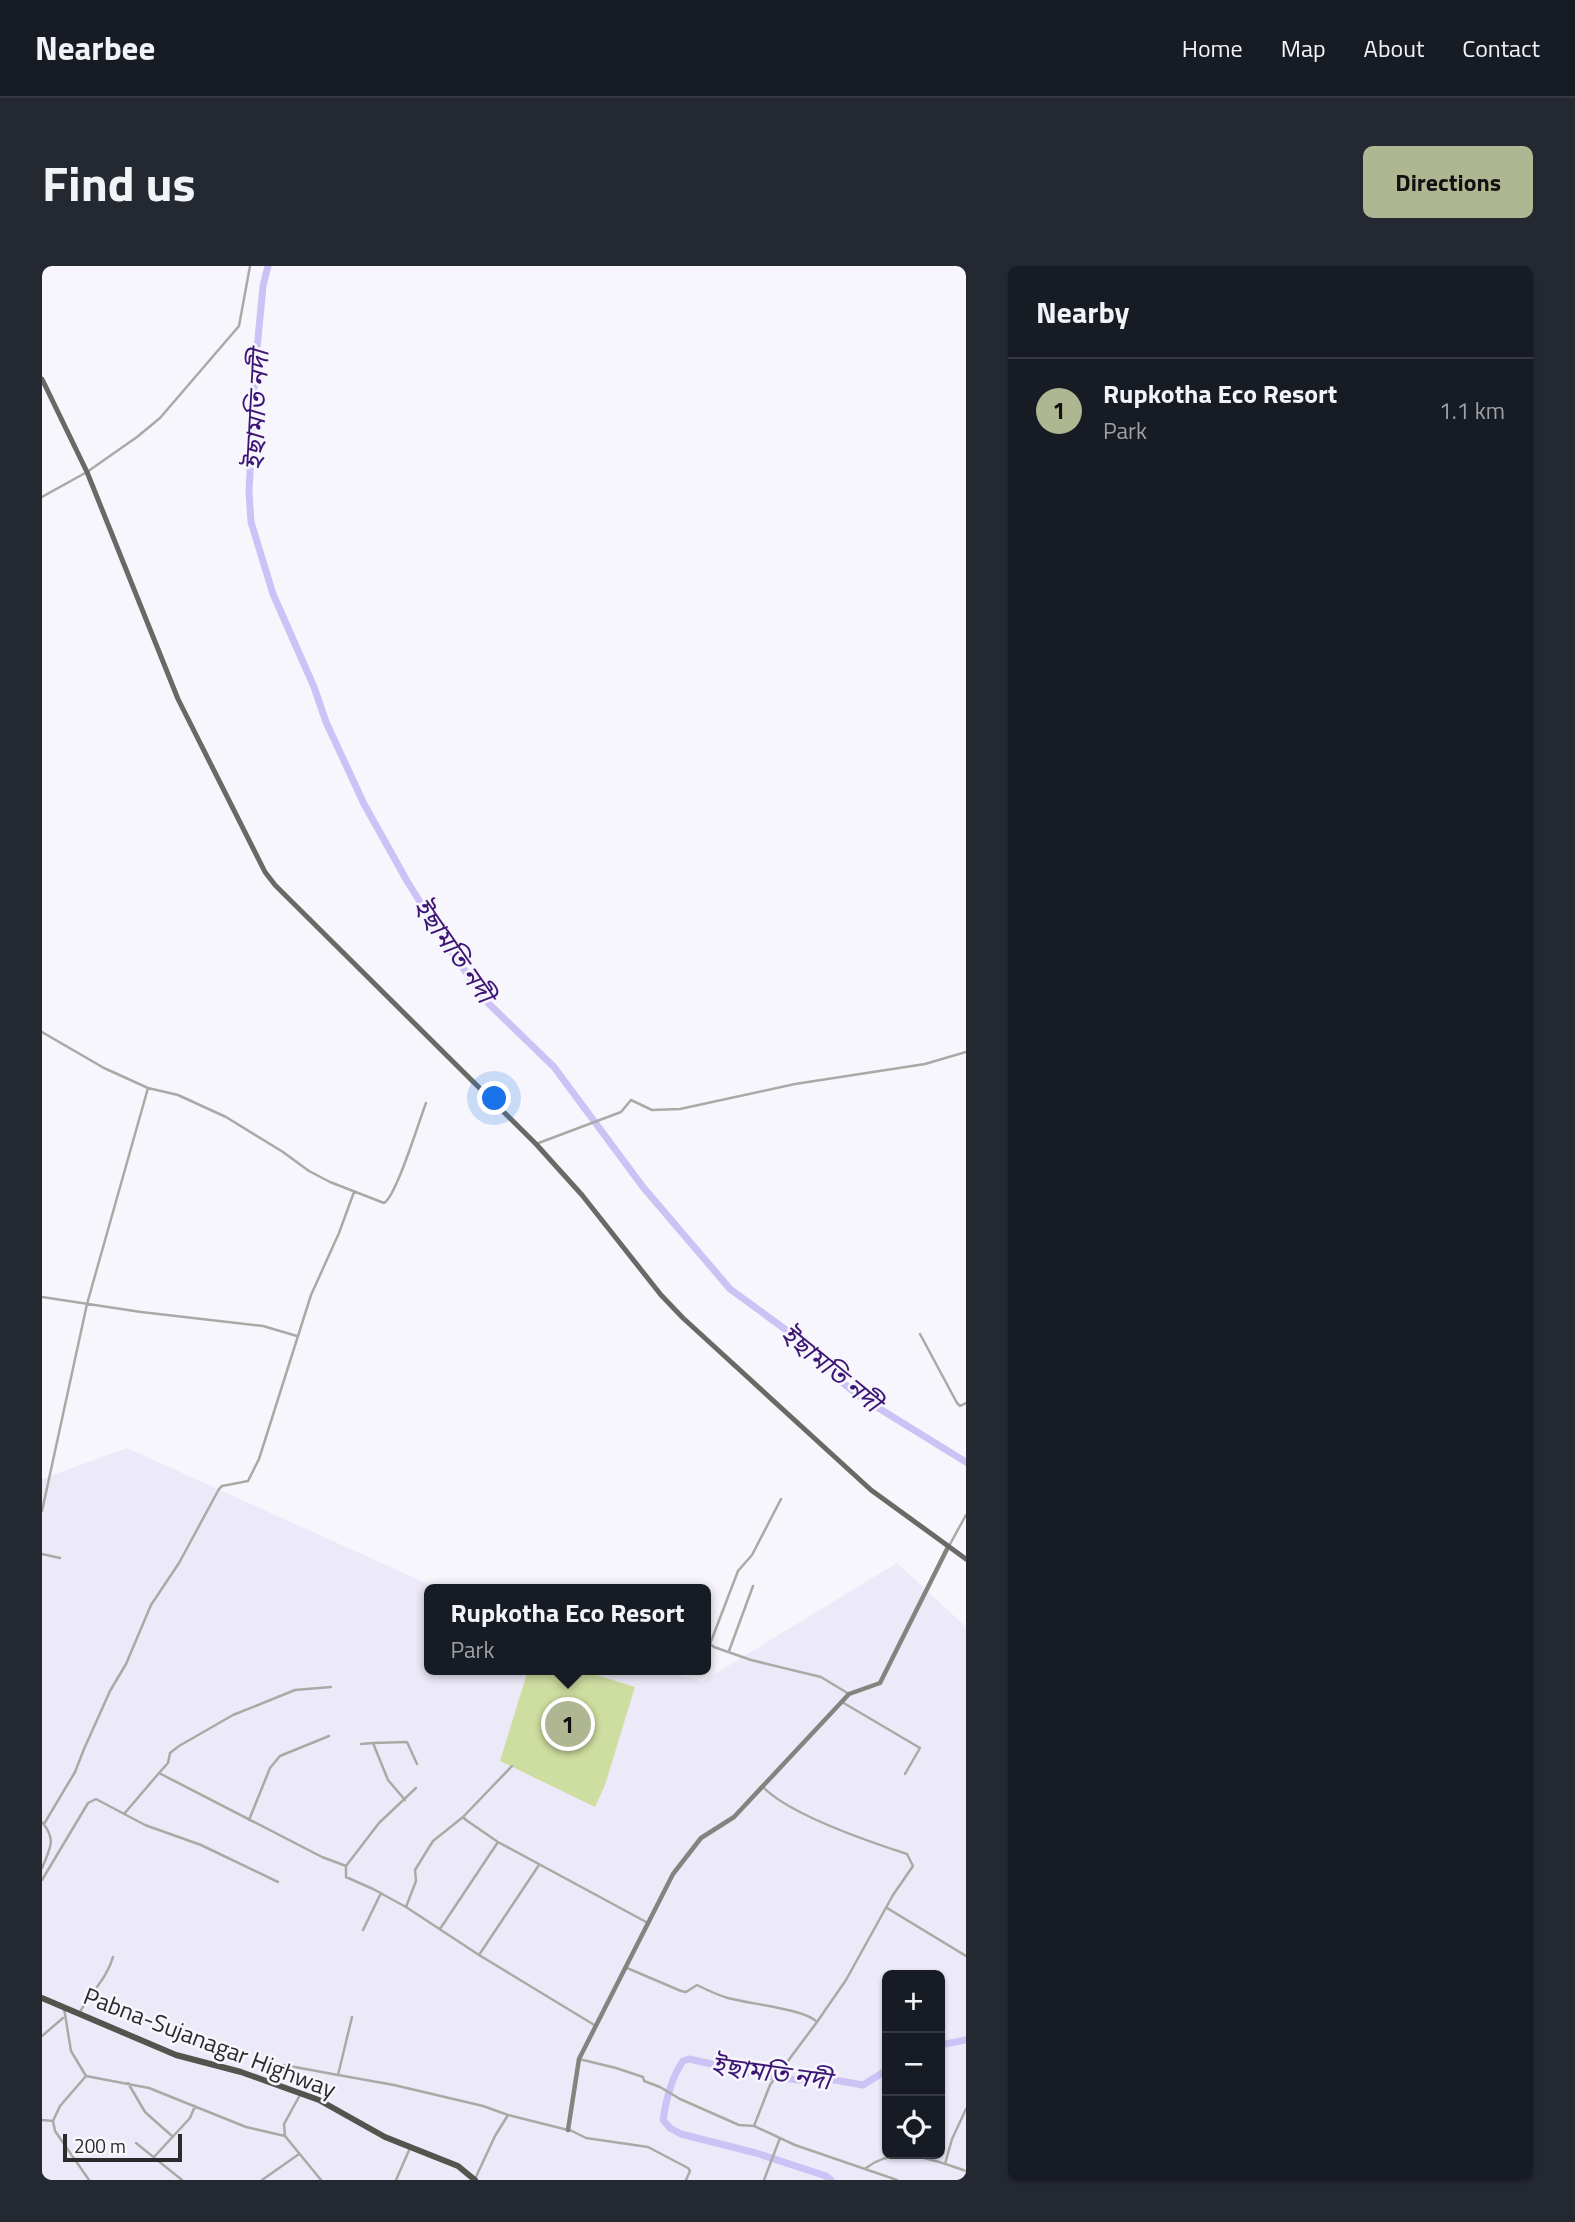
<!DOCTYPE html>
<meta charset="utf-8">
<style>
:root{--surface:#171b24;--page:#242831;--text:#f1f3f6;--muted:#9ea1a6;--line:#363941;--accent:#aeb692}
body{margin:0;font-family:"Titillium Web","Noto Sans Bengali",sans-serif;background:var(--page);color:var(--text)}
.controls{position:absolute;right:21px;bottom:21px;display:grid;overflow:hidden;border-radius:10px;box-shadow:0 2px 5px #0004}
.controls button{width:63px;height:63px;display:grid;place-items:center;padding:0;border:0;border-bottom:2px solid var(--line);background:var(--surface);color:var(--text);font:35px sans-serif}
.scale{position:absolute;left:21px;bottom:18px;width:119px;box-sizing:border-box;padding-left:7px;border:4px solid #2b2a2d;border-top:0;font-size:19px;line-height:24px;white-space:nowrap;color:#2b2a2d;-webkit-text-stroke:5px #f7f6fd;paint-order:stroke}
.you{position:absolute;left:453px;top:833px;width:24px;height:24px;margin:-18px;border:5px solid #fff;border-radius:50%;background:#1a73e8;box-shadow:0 0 0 10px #1a73e833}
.badge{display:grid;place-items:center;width:46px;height:46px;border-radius:50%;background:var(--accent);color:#111;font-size:23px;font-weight:700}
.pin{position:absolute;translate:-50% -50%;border:4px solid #fff;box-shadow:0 2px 7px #0006}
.popup{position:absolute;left:382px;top:1318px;width:287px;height:91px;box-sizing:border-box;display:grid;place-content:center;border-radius:10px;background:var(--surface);filter:drop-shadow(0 2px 5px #0005);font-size:23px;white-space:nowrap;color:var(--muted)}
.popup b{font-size:26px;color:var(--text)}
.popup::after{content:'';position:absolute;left:50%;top:100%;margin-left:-14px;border:14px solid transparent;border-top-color:var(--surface)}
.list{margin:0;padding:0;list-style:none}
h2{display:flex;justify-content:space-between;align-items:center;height:91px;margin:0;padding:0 28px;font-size:30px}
h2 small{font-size:23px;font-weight:400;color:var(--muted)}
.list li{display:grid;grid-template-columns:46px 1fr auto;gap:21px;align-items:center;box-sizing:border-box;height:105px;padding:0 28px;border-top:2px solid var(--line)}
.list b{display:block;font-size:26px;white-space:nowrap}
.list p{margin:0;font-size:23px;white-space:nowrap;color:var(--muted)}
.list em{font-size:23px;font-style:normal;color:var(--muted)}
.icon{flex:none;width:38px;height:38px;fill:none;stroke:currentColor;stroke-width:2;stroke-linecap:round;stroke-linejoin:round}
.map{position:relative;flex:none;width:924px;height:1914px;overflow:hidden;border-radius:10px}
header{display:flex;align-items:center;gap:42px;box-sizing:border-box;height:98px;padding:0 35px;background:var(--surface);border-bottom:2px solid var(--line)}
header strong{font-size:33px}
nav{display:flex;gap:38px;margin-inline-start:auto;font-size:24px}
.intro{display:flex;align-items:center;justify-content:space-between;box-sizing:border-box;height:168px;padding:0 42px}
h1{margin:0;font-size:49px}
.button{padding:18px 32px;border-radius:10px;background:var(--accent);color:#111;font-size:24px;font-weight:700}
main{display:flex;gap:42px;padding:0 42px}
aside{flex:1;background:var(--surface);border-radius:10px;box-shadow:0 2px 5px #0004}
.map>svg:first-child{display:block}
.built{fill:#eceaf8;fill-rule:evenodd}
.green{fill:#cedda0}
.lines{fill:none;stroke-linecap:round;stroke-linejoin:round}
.river{stroke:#cdc2f5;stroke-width:7}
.street{stroke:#a9aaa6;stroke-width:2.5}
.secondary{stroke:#838480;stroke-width:4.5}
.primary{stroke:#686a65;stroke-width:5}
.highway{stroke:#52544e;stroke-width:6}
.labels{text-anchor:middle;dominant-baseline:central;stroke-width:5;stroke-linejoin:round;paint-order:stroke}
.street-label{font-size:24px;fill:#2b2a2d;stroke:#f7f6fd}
.water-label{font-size:26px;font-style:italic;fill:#3d1675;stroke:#f7f6fd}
</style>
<header>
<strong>Nearbee</strong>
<nav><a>Home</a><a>Map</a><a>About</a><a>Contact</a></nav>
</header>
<div class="intro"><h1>Find us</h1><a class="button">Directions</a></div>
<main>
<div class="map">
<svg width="924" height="1914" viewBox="0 0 924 1914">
<rect width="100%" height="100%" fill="#f7f6fd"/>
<!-- built -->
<path class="built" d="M85 1182 397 1323H388V1404H612L661 1415 855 1297 924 1361V1914H0V1213ZM845 1709H898V1888H845Z"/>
<!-- green -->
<path class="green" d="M486 1404H538L593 1421 563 1519 553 1541 458 1495Z"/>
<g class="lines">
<!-- river -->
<path class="river" d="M226 0 221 20 213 104 207 226 209 256 231 328 272 421 284 456 322 538 365 615 406 681 446 737 512 801 601 921 688 1023 784 1093 796 1113 817 1130 924 1196
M898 1779 924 1774
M789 1914 784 1910 714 1887 639 1868 628 1862 621 1854C624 1834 629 1812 641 1795L647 1793 724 1810 756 1814 781 1812 821 1819 845 1804"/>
<!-- street -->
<path class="street" d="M0 231 45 206 95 171 118 152 197 60 208 0
M0 766 62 802 106 822 136 829 184 851 241 886 267 905 288 916 342 937C354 931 377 855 384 837
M494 878 579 846 589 834 610 844 638 843 753 818 883 798 924 786
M0 1031 99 1046 221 1060 255 1070
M878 1068 915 1137 918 1140 924 1137
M739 1233 710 1289 696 1305 668 1378 672 1381 709 1394 779 1411 807 1428
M0 1245 45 1038 106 822
M907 1280 924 1249
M0 1288 18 1292
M687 1385 711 1320
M800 1436 878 1482 863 1508
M331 1477 365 1476 375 1498
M319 1478 331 1477 346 1514 363 1534
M470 1500 421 1551 424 1554 456 1576 606 1657
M117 1507 126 1497 128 1487 137 1480 191 1449 253 1424 289 1421
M721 1521C747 1548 828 1576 865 1588L871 1600 851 1629 804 1714 775 1756
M82 1548 117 1507 280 1591 304 1600V1611L331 1623 364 1641 437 1689 554 1760
M207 1554 228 1502 238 1490 287 1470
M0 1556C15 1574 8 1582 0 1602
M2 1558 33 1506 42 1483 68 1425 84 1398 109 1339 137 1297 177 1223 180 1220 206 1215 217 1193 269 1029 297 967 312 926
M304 1600 337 1557 374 1522
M0 1614 46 1537 54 1533 103 1559 159 1579 236 1616
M364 1641 374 1615 373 1604 391 1575 421 1551
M845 1642 924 1690
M398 1663 456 1576
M321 1664 339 1627
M437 1689 497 1599
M585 1702 639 1725 644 1726 655 1719C665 1724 675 1729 686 1732 707 1738 763 1743 775 1756L728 1819 712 1860
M22 1742 29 1785 44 1810 18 1840 11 1855 13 1865 47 1914
M37 1748C47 1728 65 1713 71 1691
M310 1751 296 1809 352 1819 441 1840 466 1849 530 1865 544 1872 606 1881 646 1902 648 1905 644 1914
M0 1770 21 1752
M537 1793 574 1802 601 1811 602 1815 618 1821 638 1833 697 1859 712 1860 753 1879 855 1914
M242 1799 296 1809
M44 1810 107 1822 204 1861 243 1870 279 1914
M86 1817 103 1846 130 1870
M0 1854 11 1855
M243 1870 242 1858 258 1829
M94 1877 140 1914
M112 1891 148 1852 153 1840
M903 1898 910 1873 924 1843
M824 1902C855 1878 891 1894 924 1905
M433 1913 453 1870 466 1849
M220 1914 257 1888
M354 1914 368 1882
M722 1914 738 1872"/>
<!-- secondary -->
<path class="secondary" d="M526 1864 537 1793 631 1608 659 1572 692 1551 807 1428 838 1417 906 1281"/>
<!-- primary -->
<path class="primary" d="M0 113 45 206 136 433 223 606 233 619 494 878 540 929 619 1029 641 1052 829 1224 924 1293"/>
<!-- highway -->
<path class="highway" d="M0 1732 134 1789 199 1806 277 1834 343 1871 416 1900 433 1914"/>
</g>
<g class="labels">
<!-- street labels -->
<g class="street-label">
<text transform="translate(168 1776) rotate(21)">Pabna-Sujanagar Highway</text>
</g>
<!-- water labels -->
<g class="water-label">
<text transform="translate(214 144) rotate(-87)">ইছামতি নদী</text>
<text transform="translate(412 684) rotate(55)">ইছামতি নদী</text>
<text transform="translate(789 1102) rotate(39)">ইছামতি নদী</text>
<text transform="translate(729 1806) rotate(8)">ইছামতি নদী</text>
</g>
</g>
</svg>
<div class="controls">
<button>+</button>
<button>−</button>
<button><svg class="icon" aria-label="locate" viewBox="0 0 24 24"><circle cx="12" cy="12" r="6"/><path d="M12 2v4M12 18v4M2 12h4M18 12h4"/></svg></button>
</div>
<div class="scale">200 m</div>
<div class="you"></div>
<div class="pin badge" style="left:526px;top:1458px">1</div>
<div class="popup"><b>Rupkotha Eco Resort</b>Park</div>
</div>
<aside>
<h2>Nearby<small></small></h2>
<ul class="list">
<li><span class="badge">1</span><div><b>Rupkotha Eco Resort</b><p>Park</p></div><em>1.1 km</em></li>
</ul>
</aside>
</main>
